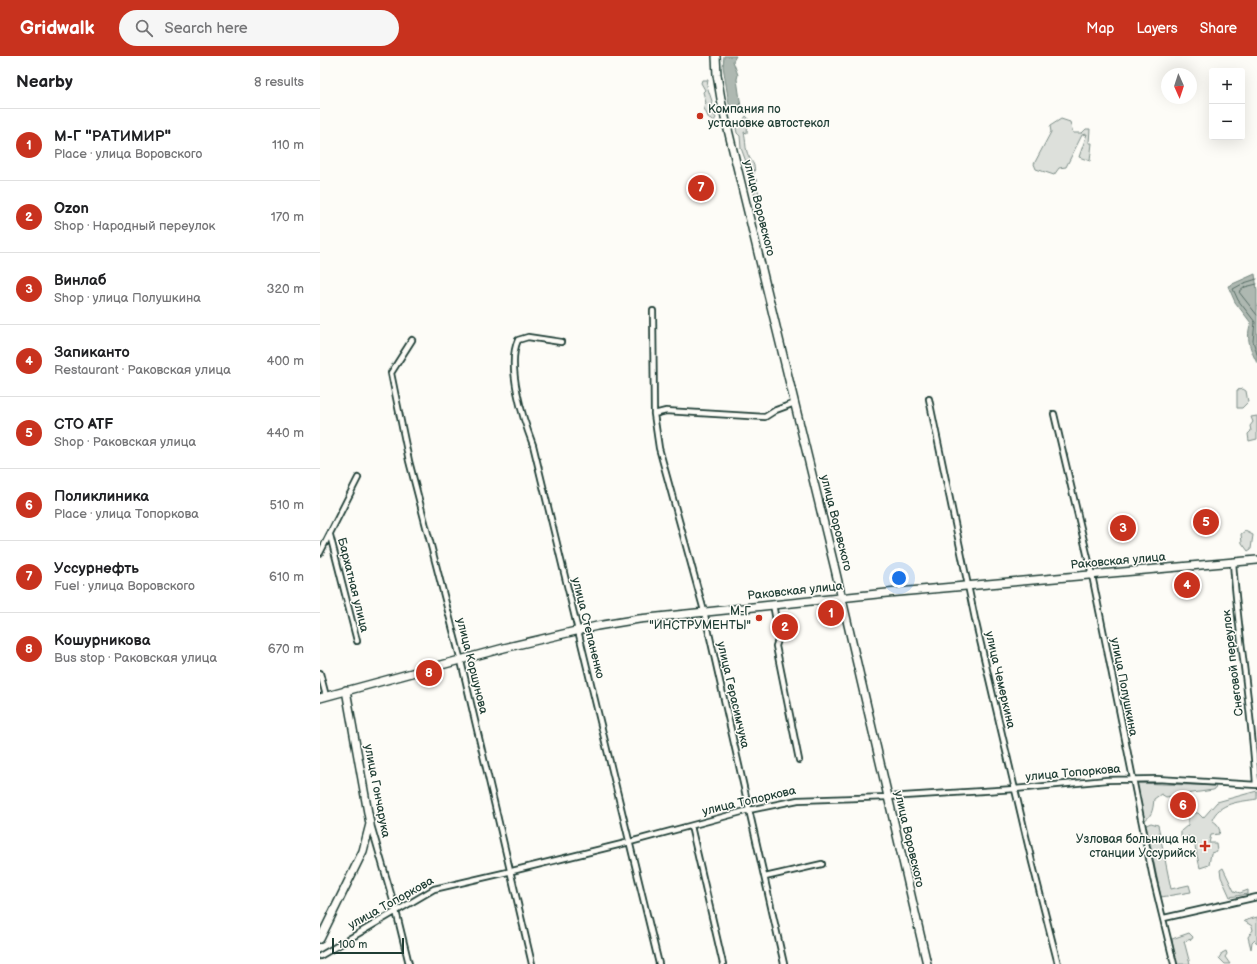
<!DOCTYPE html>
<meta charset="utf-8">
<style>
:root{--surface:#fff;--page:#f6f6f6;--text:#202124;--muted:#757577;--line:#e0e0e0;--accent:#c8321e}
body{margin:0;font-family:"Balsamiq Sans",sans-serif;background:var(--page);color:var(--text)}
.controls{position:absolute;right:12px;top:12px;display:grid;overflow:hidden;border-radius:4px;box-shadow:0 4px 16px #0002}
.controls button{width:36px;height:36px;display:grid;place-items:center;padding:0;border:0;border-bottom:1px solid var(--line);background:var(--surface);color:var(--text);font:20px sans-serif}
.compass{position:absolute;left:841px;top:12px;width:36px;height:36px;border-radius:50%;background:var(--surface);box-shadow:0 4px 16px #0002;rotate:177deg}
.scale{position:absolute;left:12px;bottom:10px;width:72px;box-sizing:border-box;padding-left:4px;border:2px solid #1f3d34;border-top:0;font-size:11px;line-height:14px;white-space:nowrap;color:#1f3d34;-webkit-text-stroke:3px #fdfcf7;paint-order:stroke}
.you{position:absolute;left:579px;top:522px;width:14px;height:14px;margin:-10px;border:3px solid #fff;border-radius:50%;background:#1a73e8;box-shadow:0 0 0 6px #1a73e833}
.badge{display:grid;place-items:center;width:26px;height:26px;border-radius:50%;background:var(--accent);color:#fff;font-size:13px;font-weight:700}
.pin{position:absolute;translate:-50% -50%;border:2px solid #fff;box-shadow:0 1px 4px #0006}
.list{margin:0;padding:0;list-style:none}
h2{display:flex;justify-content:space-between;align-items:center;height:52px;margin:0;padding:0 16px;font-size:17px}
h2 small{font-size:13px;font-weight:400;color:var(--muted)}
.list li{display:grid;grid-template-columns:26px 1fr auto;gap:12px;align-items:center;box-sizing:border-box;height:72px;padding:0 16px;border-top:1px solid var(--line)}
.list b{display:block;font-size:15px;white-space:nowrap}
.list p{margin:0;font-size:13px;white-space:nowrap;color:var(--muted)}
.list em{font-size:13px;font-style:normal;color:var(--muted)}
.icon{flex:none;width:22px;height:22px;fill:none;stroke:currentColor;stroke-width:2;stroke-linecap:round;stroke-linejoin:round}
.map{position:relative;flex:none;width:937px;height:908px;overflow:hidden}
header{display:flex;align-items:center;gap:24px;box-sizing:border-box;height:56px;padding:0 20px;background:var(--accent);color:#fff}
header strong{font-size:19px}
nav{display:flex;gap:22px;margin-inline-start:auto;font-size:14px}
.search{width:280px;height:36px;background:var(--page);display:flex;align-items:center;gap:10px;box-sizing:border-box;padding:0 14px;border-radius:22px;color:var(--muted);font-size:15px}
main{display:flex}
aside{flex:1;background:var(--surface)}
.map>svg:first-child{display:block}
.green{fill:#dde0db;stroke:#7e8e88}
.water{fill:#aeb8b1;stroke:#75877f}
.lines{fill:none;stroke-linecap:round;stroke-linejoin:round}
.shore{stroke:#586e66;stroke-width:1}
.street-casing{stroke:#1f3d34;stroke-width:8}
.secondary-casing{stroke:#1f3d34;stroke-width:10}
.primary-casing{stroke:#1f3d34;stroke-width:10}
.street{stroke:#fdfcf7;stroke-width:4.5}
.secondary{stroke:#fdfcf7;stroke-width:7}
.primary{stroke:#fdfcf7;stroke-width:7}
.poi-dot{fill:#c8321e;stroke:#fdfcf7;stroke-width:1.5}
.labels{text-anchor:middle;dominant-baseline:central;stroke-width:3;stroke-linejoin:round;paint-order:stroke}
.poi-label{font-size:12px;fill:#1f3d34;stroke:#fdfcf7;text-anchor:end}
.street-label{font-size:12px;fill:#1f3d34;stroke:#fdfcf7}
</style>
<header>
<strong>Gridwalk</strong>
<div class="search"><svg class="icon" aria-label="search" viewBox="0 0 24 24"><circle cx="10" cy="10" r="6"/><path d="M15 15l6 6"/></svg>Search here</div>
<nav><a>Map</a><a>Layers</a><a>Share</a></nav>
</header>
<main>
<aside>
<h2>Nearby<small>8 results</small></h2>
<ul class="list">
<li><span class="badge">1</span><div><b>М-Г &quot;РАТИМИР&quot;</b><p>Place · улица Воровского</p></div><em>110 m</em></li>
<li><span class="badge">2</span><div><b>Ozon</b><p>Shop · Народный переулок</p></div><em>170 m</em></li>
<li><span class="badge">3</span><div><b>Винлаб</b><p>Shop · улица Полушкина</p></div><em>320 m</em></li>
<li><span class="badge">4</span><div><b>Запиканто</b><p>Restaurant · Раковская улица</p></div><em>400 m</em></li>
<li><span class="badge">5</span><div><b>СТО ATF</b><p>Shop · Раковская улица</p></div><em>440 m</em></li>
<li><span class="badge">6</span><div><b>Поликлиника</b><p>Place · улица Топоркова</p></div><em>510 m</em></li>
<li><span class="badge">7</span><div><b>Уссурнефть</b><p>Fuel · улица Воровского</p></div><em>610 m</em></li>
<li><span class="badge">8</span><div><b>Кошурникова</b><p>Bus stop · Раковская улица</p></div><em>670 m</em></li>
</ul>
</aside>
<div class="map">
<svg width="937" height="908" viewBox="0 0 937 908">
<rect width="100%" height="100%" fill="#fdfcf7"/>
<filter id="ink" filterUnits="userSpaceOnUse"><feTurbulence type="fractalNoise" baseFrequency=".025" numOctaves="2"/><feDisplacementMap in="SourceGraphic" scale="8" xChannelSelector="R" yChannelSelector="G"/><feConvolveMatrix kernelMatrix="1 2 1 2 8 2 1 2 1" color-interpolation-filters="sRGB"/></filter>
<g filter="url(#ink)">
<!-- green -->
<path class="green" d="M382 24H388L387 30 392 45 391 52 396 62 394 65 389 63 383 50 386 47 383 36 385 34 381 27Z
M426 60 428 62 427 77 424 76C426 83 425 90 427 96 430 106 439 109 432 122L421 92 420 80 417 77 415 67 423 65Z
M741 63 750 66 753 77H762L766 73H770L769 87H772L770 105 759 101 767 78 762 79 746 111 739 112 734 119 716 113 714 108 731 76 730 70Z
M436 123C436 132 443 145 440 152L434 139Z
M923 333 926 335 928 346 922 352H917V334Z
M937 360V383L929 385 928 378 931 375 930 370 933 366 931 361Z
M925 475 933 479 931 493 928 495 922 487 921 478Z
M817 727 896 730 895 733 893 734 846 741 841 738 834 743C833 751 833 759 825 764L817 763 816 753H821Z
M937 735V743C920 746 899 746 892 764L897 768 900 775 899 778 891 779 889 787H896L897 795 891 797 889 809 880 812 874 786 868 780 865 783 861 782V775L868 769V761L872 757H878L883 762 897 746Z
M831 767 838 769 851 833 869 829 871 836 841 841 826 769Z
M903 812 914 835 920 837 928 834V838L910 841 901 821 900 814Z
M937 861V887L934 884 932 886 931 893 928 881 933 874 932 870 924 865Z
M869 877 873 881 872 883 864 885 870 908H855L852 883Z
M906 895 907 898 905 901 910 908H905L899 902 902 897Z"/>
<!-- water -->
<path class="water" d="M404 0H416L413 5 418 19 417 23 421 51 418 54 414 56 411 54 409 48 403 10Z
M935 218 937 234V307C931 295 925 281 931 267L915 246 908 230Z"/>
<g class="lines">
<!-- shore -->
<path class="shore" d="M937 223 924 227 913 233 918 244 935 266 933 285 937 298
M937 228 925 231 919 236 937 259"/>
<defs>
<path id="street" d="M333 255 334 358 339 392 384 555 464 908
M92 284 71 317 89 405 141 605 212 908
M241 286 208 281 198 284C186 310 203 363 213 389L339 908
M609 343 655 563 712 806 738 908
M334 358 346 355 445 361 456 354 475 347
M734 358 772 519 833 822 854 908
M10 479 37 585
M0 497 38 422
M913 506C918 580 932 654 936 729
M453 548 459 581 456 590 479 704
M0 617 6 640
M51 769 76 855 89 908
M371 770 403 908
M445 821 502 808
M844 862 937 841
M0 900 114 833 192 815 310 786 429 754 478 744 568 741 695 733 787 724 837 723 937 729"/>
<path id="secondary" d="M0 883 43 795 50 768 26 634"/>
<path id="primary" d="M396 0 397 19 402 49 515 513 607 908
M0 642 184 592 277 570 319 563 567 537 937 504"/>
</defs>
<!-- street casing -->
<use href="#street" class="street-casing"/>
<!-- secondary casing -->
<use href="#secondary" class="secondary-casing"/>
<!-- primary casing -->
<use href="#primary" class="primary-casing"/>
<!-- street -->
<use href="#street" class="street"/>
<!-- secondary -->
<use href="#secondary" class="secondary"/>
<!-- primary -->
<use href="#primary" class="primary"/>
</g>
</g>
<!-- markers -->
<g class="poi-dot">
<circle cx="380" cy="60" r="4"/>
<circle cx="439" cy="562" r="4"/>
<path d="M883 784h4v4h4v4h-4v4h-4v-4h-4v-4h4z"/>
</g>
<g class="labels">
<!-- poi labels -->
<g class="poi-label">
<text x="388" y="53" text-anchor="start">Компания по<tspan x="388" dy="14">установке автостекол</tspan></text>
<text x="431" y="555">М-Г<tspan x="431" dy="14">"ИНСТРУМЕНТЫ"</tspan></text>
<text x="876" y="783">Узловая больница на<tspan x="876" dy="14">станции Уссурийск</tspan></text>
</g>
<!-- street labels -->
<g class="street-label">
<text transform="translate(439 152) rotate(76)">улица Воровского</text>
<text transform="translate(516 467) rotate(76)">улица Воровского</text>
<text transform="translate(798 505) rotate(-5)">Раковская улица</text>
<text transform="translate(33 529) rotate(76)">Бархатная улица</text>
<text transform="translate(475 535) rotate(-6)">Раковская улица</text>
<text transform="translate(268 572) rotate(76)">улица Степаненко</text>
<text transform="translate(913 607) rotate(-97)">Снеговой переулок</text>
<text transform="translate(152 610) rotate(76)">улица Коршунова</text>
<text transform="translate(680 624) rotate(77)">улица Чемеркина</text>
<text transform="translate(804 631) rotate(79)">улица Полушкина</text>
<text transform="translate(413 639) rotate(77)">улица Герасимчука</text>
<text transform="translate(753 717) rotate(-5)">улица Топоркова</text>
<text transform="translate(57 735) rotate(79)">улица Гончарука</text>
<text transform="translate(429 745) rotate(-13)">улица Топоркова</text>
<text transform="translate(589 783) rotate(77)">улица Воровского</text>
<text transform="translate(71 847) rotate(-29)">улица Топоркова</text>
</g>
</g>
</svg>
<div class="controls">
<button>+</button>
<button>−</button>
</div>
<svg class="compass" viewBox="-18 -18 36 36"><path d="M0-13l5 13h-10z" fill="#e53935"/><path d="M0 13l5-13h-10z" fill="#757577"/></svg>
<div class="scale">100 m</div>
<div class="you"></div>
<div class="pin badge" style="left:511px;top:557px">1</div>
<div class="pin badge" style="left:465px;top:571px">2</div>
<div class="pin badge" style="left:803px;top:472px">3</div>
<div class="pin badge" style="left:867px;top:529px">4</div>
<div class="pin badge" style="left:886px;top:466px">5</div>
<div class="pin badge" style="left:863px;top:749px">6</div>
<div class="pin badge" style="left:381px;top:132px">7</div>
<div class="pin badge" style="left:109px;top:617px">8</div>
</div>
</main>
